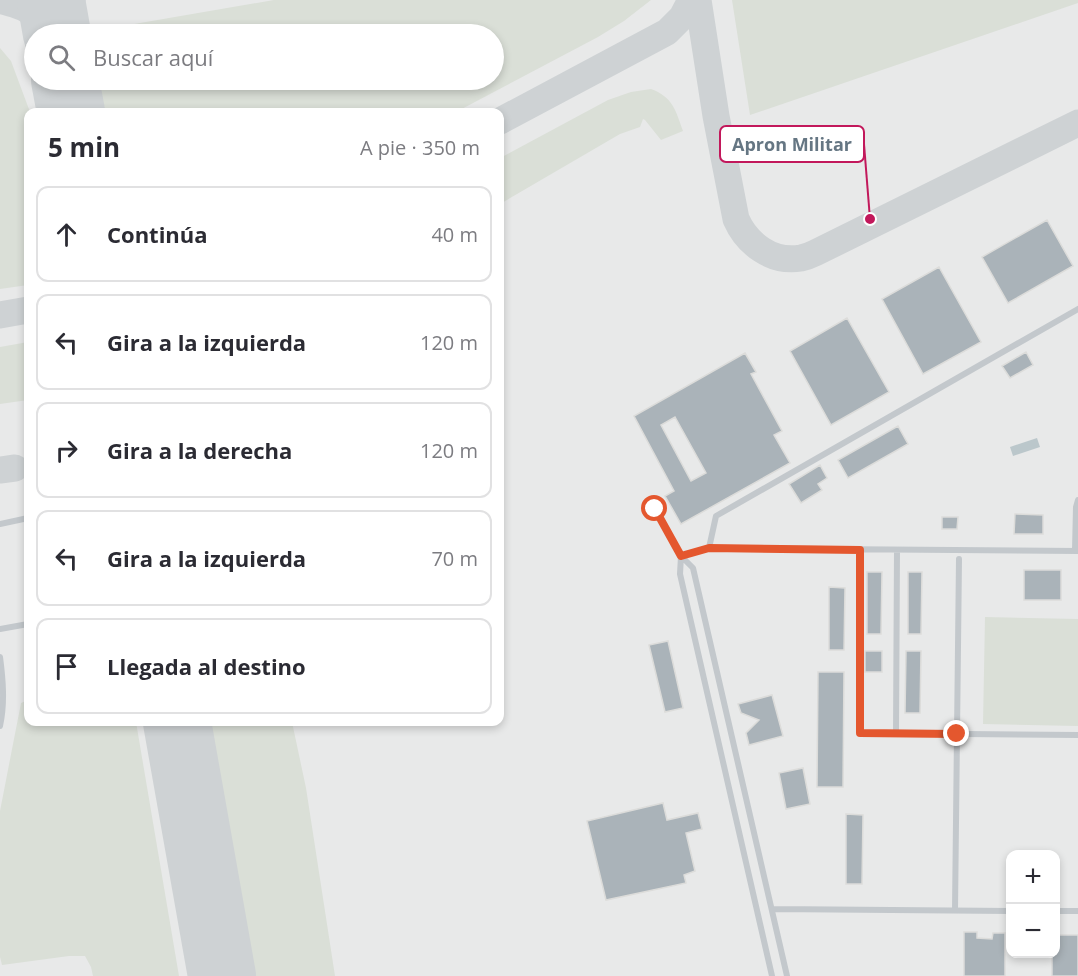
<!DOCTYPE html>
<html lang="es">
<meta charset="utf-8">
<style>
:root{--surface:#fff;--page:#f7f7f7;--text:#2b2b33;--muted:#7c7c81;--line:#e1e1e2}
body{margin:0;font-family:"Open Sans",sans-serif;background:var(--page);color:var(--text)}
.controls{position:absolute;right:18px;bottom:18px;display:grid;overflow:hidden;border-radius:12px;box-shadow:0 3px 9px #0003}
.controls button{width:54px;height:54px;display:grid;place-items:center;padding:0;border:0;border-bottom:2px solid var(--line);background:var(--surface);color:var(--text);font:30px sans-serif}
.stop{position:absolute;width:18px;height:18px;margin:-14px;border:4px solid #e4572e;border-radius:50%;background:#fff}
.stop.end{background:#e4572e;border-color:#fff;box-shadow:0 2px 6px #0008}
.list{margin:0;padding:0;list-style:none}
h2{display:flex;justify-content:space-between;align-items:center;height:78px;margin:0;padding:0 24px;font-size:26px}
h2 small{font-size:20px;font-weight:400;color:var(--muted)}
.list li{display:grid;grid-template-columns:39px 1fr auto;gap:18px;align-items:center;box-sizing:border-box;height:96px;margin:0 12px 12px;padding:0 12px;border:2px solid var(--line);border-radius:12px}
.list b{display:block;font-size:22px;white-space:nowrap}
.list em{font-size:20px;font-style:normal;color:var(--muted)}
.icon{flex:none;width:33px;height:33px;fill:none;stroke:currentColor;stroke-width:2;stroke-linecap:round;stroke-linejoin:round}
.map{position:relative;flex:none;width:1078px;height:976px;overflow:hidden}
.search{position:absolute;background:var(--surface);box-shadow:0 3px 9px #0003;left:24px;top:24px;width:480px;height:66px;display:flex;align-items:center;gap:15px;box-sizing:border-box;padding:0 21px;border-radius:33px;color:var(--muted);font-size:22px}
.panel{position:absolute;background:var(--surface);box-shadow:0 3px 9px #0003;left:24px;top:108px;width:480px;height:618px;border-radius:12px}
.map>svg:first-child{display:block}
.built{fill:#e8e9e9;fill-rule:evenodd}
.green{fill:#dadfd7}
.water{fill:#bbc7cb}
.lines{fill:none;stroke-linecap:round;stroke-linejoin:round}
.taxiway{stroke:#ced2d4;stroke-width:27}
.runway{stroke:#ced2d4;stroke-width:68}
.building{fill:#aab3b9;stroke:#dcdcda;stroke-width:1.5;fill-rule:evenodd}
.service{stroke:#c3c8cc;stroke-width:6}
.route{stroke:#e4572e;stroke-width:8}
.leader{fill:none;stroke:#c2185b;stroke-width:2}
.callout-dot{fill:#c2185b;stroke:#fff;stroke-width:2}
.callout{fill:#fff;stroke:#c2185b;stroke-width:2}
.callout-label{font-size:18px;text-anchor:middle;font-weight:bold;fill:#657683}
</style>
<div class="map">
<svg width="1078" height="976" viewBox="0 0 1078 976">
<rect width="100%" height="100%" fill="#fafaf8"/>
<!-- built -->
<path class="built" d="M0 0H1078V976H0ZM34 34H494V80H34ZM28 112H500V722H28ZM1010 854H1056V954H1010Z"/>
<!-- green -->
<path class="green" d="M274 0H651L624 21 598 37 456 112H101V80H494V34H107L111 28Z
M732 0H1078V3L750 115Z
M0 48 11 61 30 112H28V285L0 289Z
M651 89C673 97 676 111 683 131L661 140 645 120 643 119 640 127 620 134 500 204V158L608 100 631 92Z
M28 342V400L0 404V347Z
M985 617 1078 619V726L983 724Z
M28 700V722H136L179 976H93L91 967 85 956H69L2 965 0 957V811L21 703Z
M206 722H292L306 788 335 976H252Z"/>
<!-- water -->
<path class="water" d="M1037 438 1040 447 1013 456 1010 447Z"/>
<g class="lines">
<!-- taxiway -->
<path class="taxiway" d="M0 0C8 3 16 4 24 8 36 13 44 24 52 34
M698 0 716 116 736 219C747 244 772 263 801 258 806 257 811 255 815 253L1078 123
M58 34C57 21 64 10 72 0
M500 121 667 32 682 17 691 0
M0 315 28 310
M0 470 15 468"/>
<!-- runway -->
<path class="runway" d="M51 0 57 34
M65 80 71 112
M177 722 222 976"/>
</g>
<!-- building -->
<path class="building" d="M1047 220 1073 266 1008 303 982 257Z
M939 267 981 342 923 374 882 299Z
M847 318 889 392 831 425 790 351Z
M1026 352 1033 365 1010 378 1002 366Z
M745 353 756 372 751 374 782 431 774 435 790 463 681 524 665 496 674 491 634 416ZM675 417 706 473 691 481 661 425Z
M898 426 908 444 848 478 838 460Z
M820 465 827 478 818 484 822 490 801 503 789 484Z
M1015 514 1043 515V534H1014Z
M942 517H958L957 529H942Z
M1024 570H1061V600H1024Z
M867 572H882L881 634H867Z
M908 572H922L921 634H908Z
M829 587 845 588 844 650H829Z
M668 641 683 708 665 712 649 645Z
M865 651H882V672H865Z
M906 651H921L920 713H905Z
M818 672H844L843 787H817Z
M772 695 783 736 749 745 746 733 759 720 741 713 738 704Z
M803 768 810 804 786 809 779 773Z
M663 803 667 820 698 813 702 829 686 833 695 871 684 875 686 883 606 900 587 821Z
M846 814 863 815 862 884H846Z
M964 932H977V938L992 939 993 933H1005V976H964Z
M1056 935H1078V976H1052V954H1056Z"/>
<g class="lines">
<!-- service -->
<path class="service" d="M655 509 681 556 693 568 787 976
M0 524 28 518
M709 548 1078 551
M860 550V733L1078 735
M1075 551 1076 507 1078 500
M681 556 709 548 716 516 1078 309
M681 556 680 574 772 976
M0 629 28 624
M0 657C3 680 5 703 0 726
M896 734 897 550
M773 909 1010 911
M955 910 959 559
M1056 911H1078"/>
</g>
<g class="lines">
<!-- route -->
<path class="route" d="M655 509 681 556 709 548 860 550V733L957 734"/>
</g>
<!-- callouts -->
<path class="leader" d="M870 219L864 144"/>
<circle class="callout-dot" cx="870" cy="219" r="6"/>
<rect class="callout" x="720" y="126" width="144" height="36" rx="6"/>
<g class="callout-label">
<text x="792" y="151">Apron Militar</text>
</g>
</svg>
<div class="controls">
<button>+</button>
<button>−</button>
</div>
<div class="stop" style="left:655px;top:509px"></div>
<div class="stop end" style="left:957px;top:734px"></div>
<div class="search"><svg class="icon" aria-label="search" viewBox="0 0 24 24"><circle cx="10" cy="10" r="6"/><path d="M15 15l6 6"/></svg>Buscar aquí</div>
<section class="panel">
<h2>5 min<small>A pie · 350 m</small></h2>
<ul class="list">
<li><svg class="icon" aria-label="ahead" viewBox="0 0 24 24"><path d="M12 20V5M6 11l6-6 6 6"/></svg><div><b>Continúa</b></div><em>40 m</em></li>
<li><svg class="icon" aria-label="left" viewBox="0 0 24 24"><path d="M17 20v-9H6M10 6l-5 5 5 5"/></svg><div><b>Gira a la izquierda</b></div><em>120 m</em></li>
<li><svg class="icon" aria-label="right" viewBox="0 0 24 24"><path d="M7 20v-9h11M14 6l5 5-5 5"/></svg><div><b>Gira a la derecha</b></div><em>120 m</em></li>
<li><svg class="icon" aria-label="left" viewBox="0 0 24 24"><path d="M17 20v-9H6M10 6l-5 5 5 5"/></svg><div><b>Gira a la izquierda</b></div><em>70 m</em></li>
<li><svg class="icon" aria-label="arrive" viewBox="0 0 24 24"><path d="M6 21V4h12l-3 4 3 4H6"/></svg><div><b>Llegada al destino</b></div></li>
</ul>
</section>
</div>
